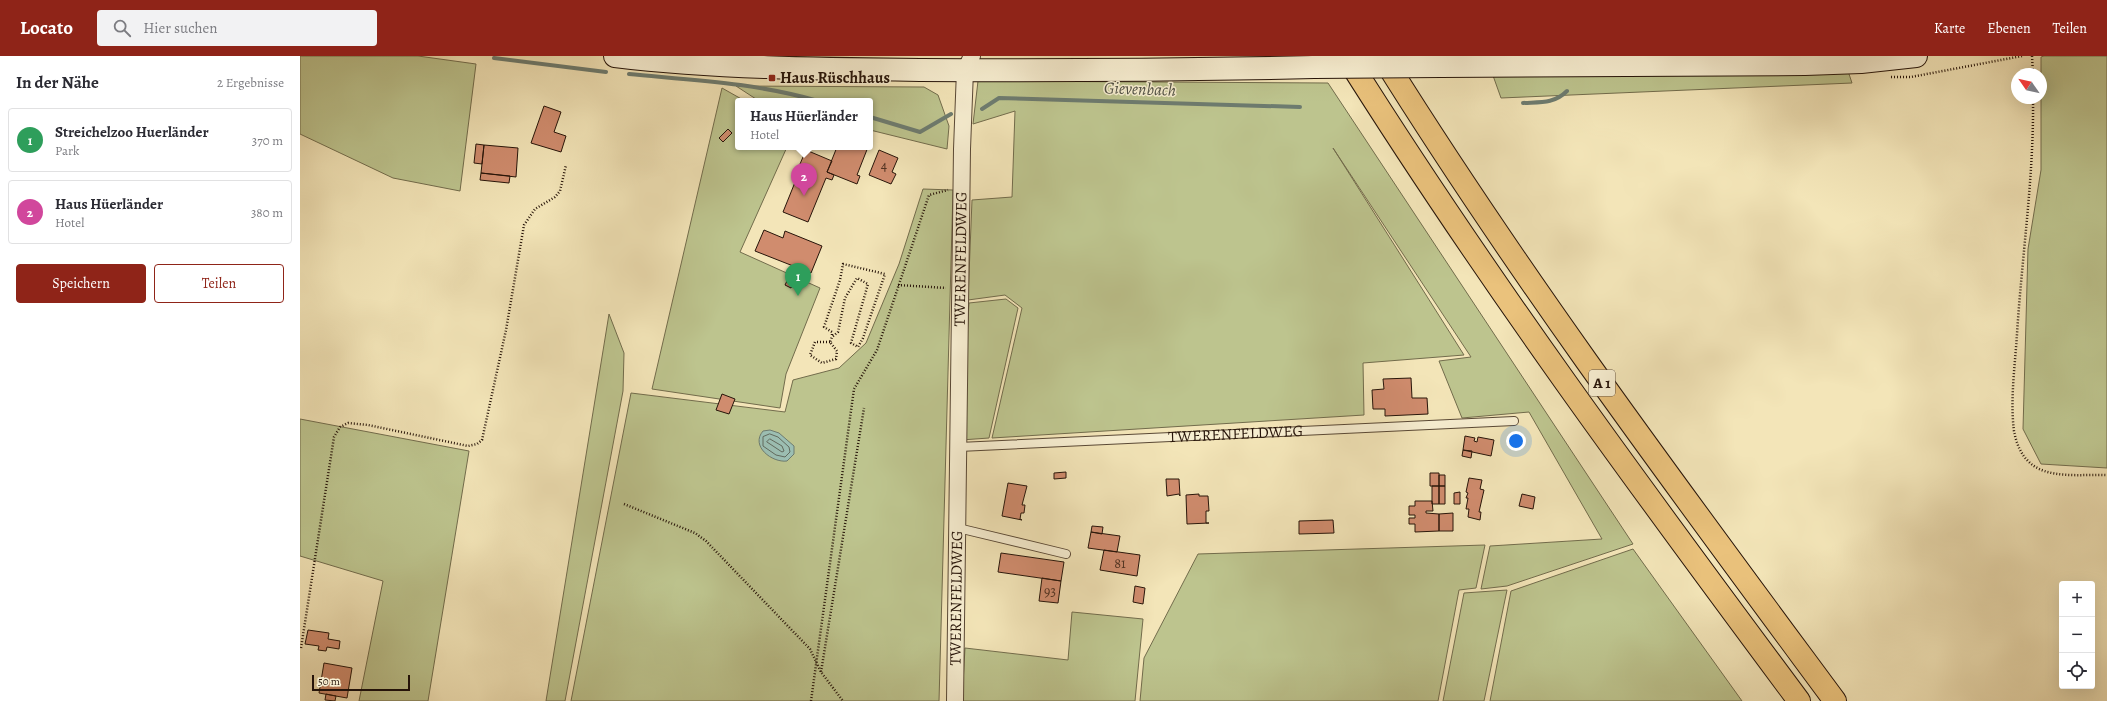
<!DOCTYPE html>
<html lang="de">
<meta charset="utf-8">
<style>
:root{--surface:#fff;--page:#f2f2f3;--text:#2b2b33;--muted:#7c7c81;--line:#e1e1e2;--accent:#8f2418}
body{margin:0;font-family:Alegreya,serif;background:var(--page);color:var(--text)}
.controls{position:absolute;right:12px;bottom:12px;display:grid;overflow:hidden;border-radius:4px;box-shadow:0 4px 16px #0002}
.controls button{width:36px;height:36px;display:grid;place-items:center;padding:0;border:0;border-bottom:1px solid var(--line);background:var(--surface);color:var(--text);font:20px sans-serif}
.compass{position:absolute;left:1711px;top:12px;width:36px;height:36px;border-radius:50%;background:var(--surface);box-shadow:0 4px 16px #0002;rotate:304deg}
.scale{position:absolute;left:12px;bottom:10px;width:98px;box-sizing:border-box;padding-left:4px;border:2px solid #261409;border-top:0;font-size:11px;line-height:14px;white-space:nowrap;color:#261409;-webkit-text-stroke:3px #f7eed1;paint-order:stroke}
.you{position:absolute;left:1216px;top:385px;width:14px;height:14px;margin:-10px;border:3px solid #fff;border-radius:50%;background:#1a73e8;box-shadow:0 0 0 6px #1a73e833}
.badge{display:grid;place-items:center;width:26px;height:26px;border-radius:50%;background:var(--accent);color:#fff;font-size:13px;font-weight:700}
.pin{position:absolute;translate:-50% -33px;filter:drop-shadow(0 1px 2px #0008)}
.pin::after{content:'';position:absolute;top:21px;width:14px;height:12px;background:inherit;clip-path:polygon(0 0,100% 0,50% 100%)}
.popup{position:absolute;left:435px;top:42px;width:138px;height:52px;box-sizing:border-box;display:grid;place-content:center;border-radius:4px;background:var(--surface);filter:drop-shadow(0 1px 3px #0005);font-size:13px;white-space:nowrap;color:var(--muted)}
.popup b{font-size:15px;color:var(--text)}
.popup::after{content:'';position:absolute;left:50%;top:100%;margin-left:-8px;border:8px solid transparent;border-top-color:var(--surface)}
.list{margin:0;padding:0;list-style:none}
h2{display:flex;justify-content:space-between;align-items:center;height:52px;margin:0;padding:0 16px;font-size:17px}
h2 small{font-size:13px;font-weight:400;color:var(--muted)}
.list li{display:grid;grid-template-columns:26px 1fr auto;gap:12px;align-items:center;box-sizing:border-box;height:64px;margin:0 8px 8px;padding:0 8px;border:1px solid var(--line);border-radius:4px}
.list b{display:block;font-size:15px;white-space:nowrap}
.list p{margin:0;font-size:13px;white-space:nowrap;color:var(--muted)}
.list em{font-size:13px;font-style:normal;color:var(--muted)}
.actions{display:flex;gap:8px;padding:12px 16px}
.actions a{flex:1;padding:9px 0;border:1px solid var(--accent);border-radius:4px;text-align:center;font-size:14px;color:var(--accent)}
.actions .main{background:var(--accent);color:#fff}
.icon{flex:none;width:22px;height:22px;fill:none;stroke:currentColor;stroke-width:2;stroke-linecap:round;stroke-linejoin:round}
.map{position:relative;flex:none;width:1807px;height:645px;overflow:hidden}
header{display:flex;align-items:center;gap:24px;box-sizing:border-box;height:56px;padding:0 20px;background:var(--accent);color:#fff}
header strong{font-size:19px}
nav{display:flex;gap:22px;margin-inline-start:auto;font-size:14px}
.search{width:280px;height:36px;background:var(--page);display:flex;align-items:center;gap:10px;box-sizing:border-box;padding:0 14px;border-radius:4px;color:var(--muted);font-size:15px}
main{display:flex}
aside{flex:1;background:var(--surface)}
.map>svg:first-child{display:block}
.green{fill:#bdc48e;stroke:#726c4c}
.water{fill:#9cbfb3;stroke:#6d7b6f}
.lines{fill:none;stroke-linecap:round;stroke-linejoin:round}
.shore{stroke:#616a5e;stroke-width:1}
.stream{stroke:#6d7b6f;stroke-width:4}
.building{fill:#d08c6e;stroke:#261409}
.service-casing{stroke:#594835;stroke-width:10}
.minor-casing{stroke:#594835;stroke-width:18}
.secondary-casing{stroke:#261409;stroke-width:24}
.motorway-casing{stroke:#261409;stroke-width:24}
.path{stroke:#261409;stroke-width:2.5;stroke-dasharray:1 2;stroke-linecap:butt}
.service{stroke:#f7eed1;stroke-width:8}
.minor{stroke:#f7eed1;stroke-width:16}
.secondary{stroke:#f7eed1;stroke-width:22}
.motorway{stroke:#eac27c;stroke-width:22}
.secondary-bridge-casing{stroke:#261409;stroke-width:24;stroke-linecap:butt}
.secondary-bridge{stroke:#f7eed1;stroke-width:22}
.poi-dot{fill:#8f2418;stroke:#f7eed1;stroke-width:1.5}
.labels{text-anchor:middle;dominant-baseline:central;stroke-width:3;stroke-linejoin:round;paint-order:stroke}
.number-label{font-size:14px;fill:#503222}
.shield{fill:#f7eed1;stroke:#655545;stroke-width:1}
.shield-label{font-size:15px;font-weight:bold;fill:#261409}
.poi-label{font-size:16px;font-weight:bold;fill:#261409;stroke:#f7eed1;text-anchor:start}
.street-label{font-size:16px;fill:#261409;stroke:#f7eed1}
.water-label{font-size:17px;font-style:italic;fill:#4f5044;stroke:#f7eed1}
</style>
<header>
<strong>Locato</strong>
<div class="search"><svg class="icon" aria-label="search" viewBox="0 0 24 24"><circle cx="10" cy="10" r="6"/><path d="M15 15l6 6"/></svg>Hier suchen</div>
<nav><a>Karte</a><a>Ebenen</a><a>Teilen</a></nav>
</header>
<main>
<aside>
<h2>In der Nähe<small>2 Ergebnisse</small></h2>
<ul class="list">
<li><span class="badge" style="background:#2e9e5b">1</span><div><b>Streichelzoo Huerländer</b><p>Park</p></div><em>370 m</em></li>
<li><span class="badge" style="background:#d1479c">2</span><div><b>Haus Hüerländer</b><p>Hotel</p></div><em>380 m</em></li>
</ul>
<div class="actions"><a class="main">Speichern</a><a>Teilen</a></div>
</aside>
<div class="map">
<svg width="1807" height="645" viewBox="0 0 1807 645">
<rect width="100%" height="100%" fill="#f3e5b8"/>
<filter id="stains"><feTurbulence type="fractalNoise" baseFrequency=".005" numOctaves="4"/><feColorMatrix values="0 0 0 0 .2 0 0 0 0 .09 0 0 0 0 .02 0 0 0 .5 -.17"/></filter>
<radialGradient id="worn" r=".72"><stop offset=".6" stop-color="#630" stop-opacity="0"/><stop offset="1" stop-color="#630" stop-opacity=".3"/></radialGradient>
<!-- green -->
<path class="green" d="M0 0H118L176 8 160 135 93 122 0 78Z
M1186 0H1543L1552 27 1201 42Z
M1744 0H1807V412L1741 408 1723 373 1728 193 1741 114V1Z
M678 25 1028 27 1333 488 1207 530 1181 533 1190 490 1302 483 1229 356 1162 362 1139 305 1171 301 1033 92 1164 299 1063 307 1064 359 692 382 722 252 705 239 668 244 672 144 712 141 715 55 673 68Z
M436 30 624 31 638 39 649 70 647 93 570 74V45H459Z
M422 32 445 45H438V91H487L440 196 520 232 486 318 480 352 352 333Z
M623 133 653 134 639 645H271L331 337 485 356 493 324 539 312 566 287 599 208Z
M706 243 718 252 689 382 661 384 669 247Z
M309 258 324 297 323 335 265 645H246Z
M0 363 169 395 128 645H59L83 525 0 500Z
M1185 489 1176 532 1159 534 1138 645H840L844 602 898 498Z
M1333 493 1442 645H1190L1211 535Z
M1207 534 1184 645H1143L1164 537Z
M772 556 843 563 835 645H662L665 592 768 604Z"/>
<!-- water -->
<path class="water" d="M470 374 479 377 494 390V398L487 405C472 407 450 390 463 375Z"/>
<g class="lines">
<!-- shore -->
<path class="shore" d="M470 378 478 381 489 391 490 396 485 401 476 399 463 390V381Z
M470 383 482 390 484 395 482 396 467 386Z"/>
<!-- stream -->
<path class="stream" d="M194 2 306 16
M329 18C392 24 457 27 518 45
M1223 47C1240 46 1254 48 1267 35
M682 53 699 42 1000 51
M570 61 620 76 651 58"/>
</g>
<!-- building -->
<path class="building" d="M244 50 261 56 254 76 266 80 261 96 231 87Z
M428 73 432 77 423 86 419 82Z
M176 88 184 89 182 108 174 107Z
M184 89 218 92 216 121 181 117Z
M537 91H568L557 119 560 120 557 128 527 116Z
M506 94 532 105 527 116 534 119 532 124 526 122 508 166 483 156 502 109 500 108Z
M579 94 598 102 592 116 596 118 591 128 569 119Z
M181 117 210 120 209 127 180 124Z
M464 174 483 182 485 175 522 190 511 217 455 195Z
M488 223 494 226 491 232 485 229Z
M1111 322 1112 342H1127L1128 358 1085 360V353H1073L1072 334 1084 333 1083 323Z
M422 338 435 343 429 358 416 354Z
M1165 380 1175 382 1174 385 1177 386 1178 381 1194 384 1191 400 1163 394Z
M1163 394 1172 395 1171 402 1162 400Z
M766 416V422L754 423V417Z
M1130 417H1139V430H1130Z
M1139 419H1145V430H1139Z
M1169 422 1182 424 1180 433 1184 434 1179 456H1181L1180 464 1168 461 1169 453H1166L1168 442H1166L1168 437 1166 436Z
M866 423H879L880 440 879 438 867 440Z
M708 427 727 430 722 449H725L724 457H721L720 463 722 464 702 460Z
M1132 430H1139V448H1132Z
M1139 430H1145V448H1139Z
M1160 436V448H1154V437Z
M899 438V440H908L909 455H906V467H909L887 468 886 439Z
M1222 438 1235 441 1233 453 1219 450Z
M1115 445H1132L1133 455H1126V457L1139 458V475L1115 476V468H1109V462H1115V459H1109V450H1115Z
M1153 457V475H1139V458Z
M1033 464 1034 477 999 478V465Z
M792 470 803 471 802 478 791 476Z
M791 476 820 480 817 496 788 492Z
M804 494 840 499 837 520 800 514Z
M701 497 764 506 761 525 698 516Z
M742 522 761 525 758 547 739 545Z
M835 530 845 532 843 548 833 546Z
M8 574 29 577 28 583 40 585 39 593 27 591 26 595 18 594 19 590 5 588Z
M24 607 52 612 47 642 19 637Z
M26 638 36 640 35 645 25 644Z"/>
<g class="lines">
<defs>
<g id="service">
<path id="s1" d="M659 391 1214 365"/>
<path d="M658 472 766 498"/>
</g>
<g id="minor">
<path id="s2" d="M655 645 662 93 665 14 672 0"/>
</g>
<path id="secondary" d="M315 0C416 12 518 13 620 14 751 15 882 14 1014 11
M1140 10 1505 8 1561 6 1616 0"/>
<path id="motorway" d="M1046 0C1186 223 1342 434 1499 645
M1082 0C1221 223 1379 434 1535 645"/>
</defs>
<!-- service casing -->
<use href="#service" class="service-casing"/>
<!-- minor casing -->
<use href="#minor" class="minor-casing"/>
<!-- secondary casing -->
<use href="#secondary" class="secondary-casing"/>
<!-- motorway casing -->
<use href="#motorway" class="motorway-casing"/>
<!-- path -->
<path class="path" d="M1732 0 1733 18
M1591 21H1611L1722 0
M1733 42C1734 121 1722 199 1717 278 1715 310 1710 344 1714 375 1716 386 1720 397 1728 405 1746 424 1783 418 1807 419
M598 229 646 232
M530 286H515L510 299 522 307 536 303 537 295 530 286 532 281 538 276 545 242 557 222 568 228 551 287 558 291 563 282 585 218 543 208 540 224 524 271 532 276V281
M324 448 395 477 406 485 510 593 521 616 543 645
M1 592 34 381 40 371 48 367 68 369 168 390 177 388 182 384 206 274 224 169 235 153 255 141 260 135 266 109
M521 616 564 352
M511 645 554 333 577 294 629 139 648 134"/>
<!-- service -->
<use href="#service" class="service"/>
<!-- minor -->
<use href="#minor" class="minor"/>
<!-- secondary -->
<use href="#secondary" class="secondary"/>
<!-- motorway -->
<use href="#motorway" class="motorway"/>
<defs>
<path id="secondary-bridge" d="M1014 11 1140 10"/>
</defs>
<!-- secondary-bridge casing -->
<use href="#secondary-bridge" class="secondary-bridge-casing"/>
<!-- secondary-bridge -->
<use href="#secondary-bridge" class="secondary-bridge"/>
</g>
<!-- markers -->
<rect class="poi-dot" x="468" y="18" width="8" height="8" rx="2"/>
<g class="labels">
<!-- number labels -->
<g class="number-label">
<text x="584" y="109">4</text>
<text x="820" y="507">81</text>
<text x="750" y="535">93</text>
</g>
<!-- shield labels -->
<rect class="shield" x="1289" y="314" width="26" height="26" rx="3"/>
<g class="shield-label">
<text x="1302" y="327">A 1</text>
</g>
<!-- poi labels -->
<g class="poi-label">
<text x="480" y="22">Haus Rüschhaus</text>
</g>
<!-- street labels -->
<g class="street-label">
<text stroke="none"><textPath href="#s2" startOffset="442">TWERENFELDWEG</textPath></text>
<text stroke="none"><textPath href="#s1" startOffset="277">TWERENFELDWEG</textPath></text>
<text stroke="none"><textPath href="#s2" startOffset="103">TWERENFELDWEG</textPath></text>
</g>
<!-- water labels -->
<g class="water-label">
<text transform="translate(840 33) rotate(2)">Gievenbach</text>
</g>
</g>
<rect width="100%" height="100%" filter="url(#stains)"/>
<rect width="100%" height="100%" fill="url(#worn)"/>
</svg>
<div class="controls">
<button>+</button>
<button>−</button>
<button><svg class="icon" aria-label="locate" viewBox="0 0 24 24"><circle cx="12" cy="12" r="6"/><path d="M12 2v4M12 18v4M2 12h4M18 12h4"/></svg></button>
</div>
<svg class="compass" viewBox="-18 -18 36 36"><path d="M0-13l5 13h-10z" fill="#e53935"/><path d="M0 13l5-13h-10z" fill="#7c7c81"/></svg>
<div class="scale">50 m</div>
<div class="you"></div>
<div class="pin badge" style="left:498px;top:240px;background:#2e9e5b">1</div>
<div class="pin badge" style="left:504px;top:140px;background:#d1479c">2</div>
<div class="popup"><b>Haus Hüerländer</b>Hotel</div>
</div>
</main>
